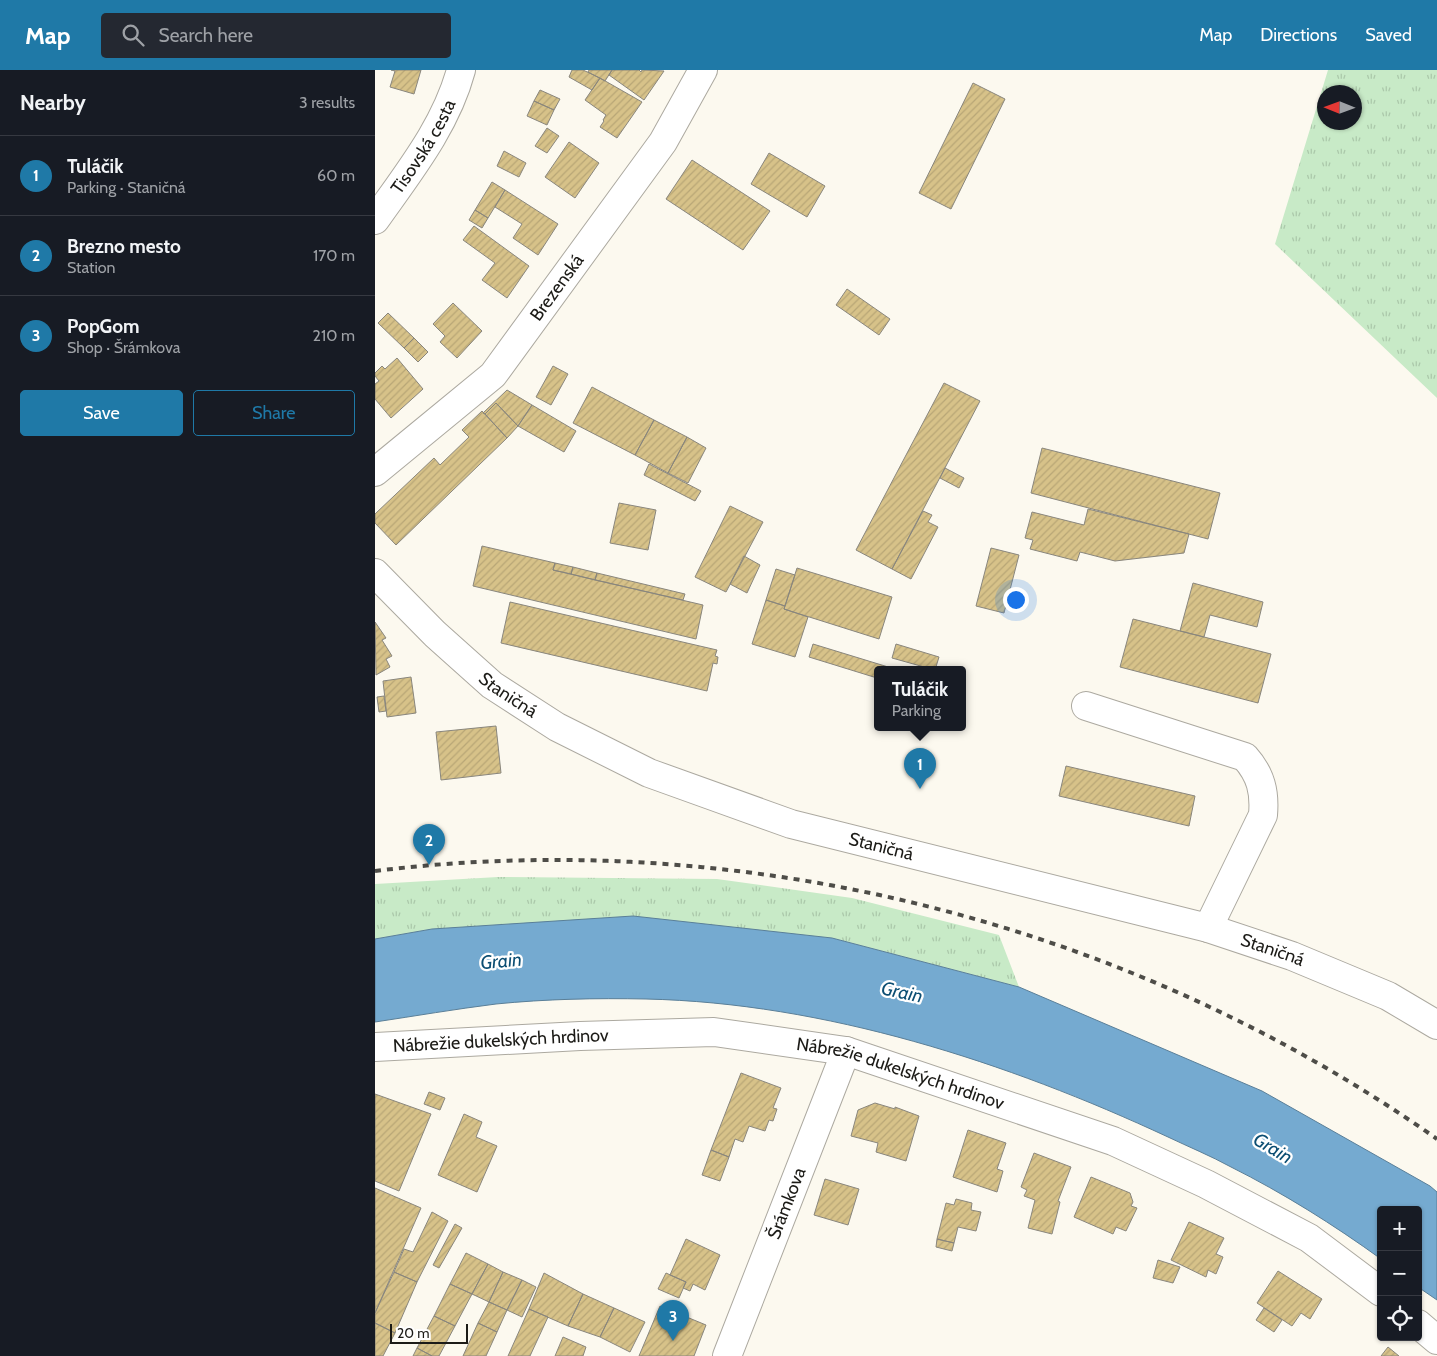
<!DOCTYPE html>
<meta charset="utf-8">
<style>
:root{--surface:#171b24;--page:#242831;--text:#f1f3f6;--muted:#9ea1a6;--line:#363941;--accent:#1f79a7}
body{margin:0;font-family:Cabin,sans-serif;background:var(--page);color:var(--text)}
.controls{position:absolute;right:15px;bottom:15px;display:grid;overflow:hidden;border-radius:5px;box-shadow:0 1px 4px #0004}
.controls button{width:45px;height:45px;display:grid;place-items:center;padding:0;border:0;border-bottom:1px solid var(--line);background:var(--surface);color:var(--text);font:25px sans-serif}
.compass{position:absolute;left:942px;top:15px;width:45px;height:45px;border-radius:50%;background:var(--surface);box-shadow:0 1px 4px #0004;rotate:271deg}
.scale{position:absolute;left:15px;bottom:12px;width:78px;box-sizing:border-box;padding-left:5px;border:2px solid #1c1b17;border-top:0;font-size:14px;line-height:18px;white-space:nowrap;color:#1c1b17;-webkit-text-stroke:4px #fff;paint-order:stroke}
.you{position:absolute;left:640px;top:529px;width:18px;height:18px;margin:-12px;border:4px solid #fff;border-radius:50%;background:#1a73e8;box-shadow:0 0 0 8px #1a73e833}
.badge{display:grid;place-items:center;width:32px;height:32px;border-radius:50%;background:var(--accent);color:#fff;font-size:16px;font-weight:700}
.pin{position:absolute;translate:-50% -41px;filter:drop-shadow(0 1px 2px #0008)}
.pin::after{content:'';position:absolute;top:26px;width:18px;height:15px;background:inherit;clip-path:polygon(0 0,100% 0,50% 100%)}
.popup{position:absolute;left:499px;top:596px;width:92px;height:65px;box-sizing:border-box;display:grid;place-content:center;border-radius:5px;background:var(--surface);filter:drop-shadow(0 1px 4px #0005);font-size:16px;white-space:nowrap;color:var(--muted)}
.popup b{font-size:19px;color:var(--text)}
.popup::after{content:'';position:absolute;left:50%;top:100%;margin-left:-10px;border:10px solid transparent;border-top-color:var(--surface)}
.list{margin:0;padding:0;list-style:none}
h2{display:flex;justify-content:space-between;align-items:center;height:65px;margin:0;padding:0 20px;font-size:21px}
h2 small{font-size:16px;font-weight:400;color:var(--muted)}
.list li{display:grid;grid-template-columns:32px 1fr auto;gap:15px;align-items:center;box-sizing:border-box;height:80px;padding:0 20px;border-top:1px solid var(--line)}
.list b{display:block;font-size:19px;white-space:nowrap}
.list p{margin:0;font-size:16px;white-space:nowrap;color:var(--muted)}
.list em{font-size:16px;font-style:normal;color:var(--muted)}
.actions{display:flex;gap:10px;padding:15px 20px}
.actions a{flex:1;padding:11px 0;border:1px solid var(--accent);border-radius:5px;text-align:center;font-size:18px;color:var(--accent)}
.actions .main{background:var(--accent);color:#fff}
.icon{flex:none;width:28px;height:28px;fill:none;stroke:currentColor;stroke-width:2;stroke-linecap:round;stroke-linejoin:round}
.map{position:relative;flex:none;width:1062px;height:1286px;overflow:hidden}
header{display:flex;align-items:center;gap:30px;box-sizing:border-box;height:70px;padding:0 25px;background:var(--accent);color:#fff}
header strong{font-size:24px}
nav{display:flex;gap:28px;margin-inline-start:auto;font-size:18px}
.search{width:350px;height:45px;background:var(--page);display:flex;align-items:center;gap:12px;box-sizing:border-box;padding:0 18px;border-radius:5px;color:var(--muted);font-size:19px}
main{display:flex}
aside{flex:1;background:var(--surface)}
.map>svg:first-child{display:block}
.grass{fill:url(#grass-tufts);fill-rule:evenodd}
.water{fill:#75aad0;stroke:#5a7f98}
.building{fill:url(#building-hatch);stroke:#89867d}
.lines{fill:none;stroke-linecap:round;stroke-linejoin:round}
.minor-casing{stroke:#aca9a0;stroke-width:30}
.major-casing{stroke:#aca9a0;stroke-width:30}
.minor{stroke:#fff;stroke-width:28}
.major{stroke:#fff;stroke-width:28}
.rail{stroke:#4e4d48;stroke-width:4;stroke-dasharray:6 6;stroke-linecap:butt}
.labels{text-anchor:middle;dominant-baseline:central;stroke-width:4.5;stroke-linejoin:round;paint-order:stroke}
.street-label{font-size:18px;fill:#1c1b17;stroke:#fff}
.water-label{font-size:19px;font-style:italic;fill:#0c4e73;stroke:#fff}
</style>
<header>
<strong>Map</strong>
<div class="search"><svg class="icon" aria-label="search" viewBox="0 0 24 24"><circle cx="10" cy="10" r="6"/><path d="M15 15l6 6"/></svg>Search here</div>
<nav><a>Map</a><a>Directions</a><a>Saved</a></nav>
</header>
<main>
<aside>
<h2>Nearby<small>3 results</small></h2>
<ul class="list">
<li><span class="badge">1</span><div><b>Tuláčik</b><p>Parking · Staničná</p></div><em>60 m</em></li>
<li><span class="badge">2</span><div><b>Brezno mesto</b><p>Station</p></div><em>170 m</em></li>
<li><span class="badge">3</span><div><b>PopGom</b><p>Shop · Šrámkova</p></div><em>210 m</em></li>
</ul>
<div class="actions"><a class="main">Save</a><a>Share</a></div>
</aside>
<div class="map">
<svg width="1062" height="1286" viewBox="0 0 1062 1286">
<defs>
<pattern id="grass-tufts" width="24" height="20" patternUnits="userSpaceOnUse" patternTransform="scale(1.25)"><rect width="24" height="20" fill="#c8eac7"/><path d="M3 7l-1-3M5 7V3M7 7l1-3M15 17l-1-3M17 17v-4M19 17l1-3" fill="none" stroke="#abc8aa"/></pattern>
<pattern id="building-hatch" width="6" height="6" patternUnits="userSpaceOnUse" patternTransform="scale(1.25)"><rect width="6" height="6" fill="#d7c289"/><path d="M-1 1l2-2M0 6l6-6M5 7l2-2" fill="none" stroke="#b8a676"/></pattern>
</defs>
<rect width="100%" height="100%" fill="#fcf9ef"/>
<!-- grass -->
<path class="grass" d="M953 0H1062V328L900 174ZM949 22H979V52H949Z
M123 807 342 809 477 828 624 865 644 917 457 868 57 859 0 869V814Z"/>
<!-- water -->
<path class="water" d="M258 846 457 868 644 917 887 1021 1055 1116 1062 1122V1230L1043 1217V1140H1006V1189C959 1155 908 1123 856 1097 836 1086 814 1077 793 1067 632 992 450 933 271 929 221 928 171 929 121 934 81 939 40 946 0 952V869L57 859Z"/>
<!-- building -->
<path class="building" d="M16 0H46L39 24 15 17 20 1Z
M197 0H208L225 8 217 20 194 7Z
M214 0H237L230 11 213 2Z
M237 0H264L266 2 267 0 289 1 269 30 234 5Z
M225 8 267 32 242 68 225 57 229 51 228 50 231 45 210 30Z
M598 13 630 29 576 139 544 123Z
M165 20 185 29 179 40 159 31Z
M159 31 179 40 172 55 152 46Z
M172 58 184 66 172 83 160 76Z
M194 72 224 93 200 128 170 107Z
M129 81 151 93 144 107 122 96Z
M394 83 450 116 432 147 376 114Z
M317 90 395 141 368 180 291 129Z
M117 112 130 120 113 148 100 140Z
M130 120 183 154 163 185 138 168 147 154 120 137Z
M100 140 113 148 107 158 94 150Z
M99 156 154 196 132 228 107 210 120 193 88 170Z
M472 219 515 249 504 265 461 235Z
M78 233 107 261 82 288 65 272 70 266 58 254Z
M13 243 39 268 29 278 3 253Z
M39 268 53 282 43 292 29 278Z
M22 288 48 319 16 348 0 329V314L4 311 0 306V303L7 296 10 299Z
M178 296 193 304 176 335 161 327Z
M569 313 605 331 517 499 481 480Z
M217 317 279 350 260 385 198 353Z
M132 320 157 335 143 356 121 333 110 344 108 343Z
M121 333 143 356 132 368 110 344Z
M157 335 201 361 189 382 143 356Z
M107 341 132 368 21 475 0 453V444L59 388 65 395 94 367 87 360Z
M279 350 312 367 293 403 260 385Z
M312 367 331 378 313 413 293 403Z
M667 378 845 423 833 469 656 423Z
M274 394 326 421 320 431 269 405Z
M570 398 589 408 584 418 565 408Z
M244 433 281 440 273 480 235 473Z
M355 436 388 452 351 522 320 507Z
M713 439 814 464 809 483 740 491 705 482 702 491 655 479 658 470 650 468 657 442 709 455Z
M548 441 557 445 553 452 563 457 536 509 517 499Z
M107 476 180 493 178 500 328 535 321 569 98 516Z
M616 478 644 485 629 543 601 536Z
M369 486 385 495 372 523 355 514Z
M180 493 198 497 196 504 178 500Z
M198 497 222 503 220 510 196 504Z
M422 498 517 527 504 569 409 539Z
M401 499 420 505 410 536 391 530Z
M222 503 310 524 308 530 220 510Z
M818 513 888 532 882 557 835 545 829 567 805 561Z
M391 530 410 536 409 539 433 547 420 587 377 574Z
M135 532 342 580 340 586 343 587 342 594 338 593 332 621 126 573Z
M758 549 896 584 883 633 745 597Z
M0 552 11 568 7 570 17 586 11 589 15 597 1 605Z
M438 574 523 600H502V608L434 587Z
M521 574 564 587 560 600 517 588Z
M36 607 41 643 12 647 8 611Z
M9 626 11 641 4 642 2 627Z
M121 656 126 703 66 710 61 662Z
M691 696 820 726 814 756 684 726Z
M366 1003 406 1018 398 1038 402 1039 398 1051 394 1050 390 1061 374 1056 368 1072 360 1069 354 1087 336 1080Z
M54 1022 70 1028 65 1040 49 1034Z
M0 1024 56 1044 24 1121 0 1111Z
M500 1033 520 1039V1037L544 1046 531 1091 501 1082 503 1073 476 1066 483 1040Z
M89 1044 107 1052 101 1067 122 1076 102 1122 63 1105Z
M593 1060 631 1073 622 1099 628 1101 622 1122 578 1107Z
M336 1080 354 1087 345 1111 327 1105Z
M659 1083 696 1097 683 1131 685 1132 677 1164 653 1158 660 1130 649 1126 652 1120 646 1117Z
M716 1107 755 1123 758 1132 756 1136 762 1138 751 1161 741 1157 738 1164 699 1147Z
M450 1109 484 1119 473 1155 439 1145Z
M0 1118 46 1138 0 1243Z
M581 1129 597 1133 596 1140 606 1142 601 1161 583 1157 579 1173 562 1169 571 1133 579 1135Z
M57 1142 73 1151 42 1212 19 1202 29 1179 38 1182Z
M814 1152 849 1168 841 1184 848 1187 841 1204 833 1200 831 1207 796 1190Z
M80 1154 87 1158 64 1198 58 1195Z
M311 1169 345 1185 330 1220 318 1214 315 1221 308 1218 311 1212 295 1205Z
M562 1169 579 1173 577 1181 561 1177Z
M91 1183 113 1194 97 1224 75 1214Z
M783 1190 805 1197 798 1213 778 1208Z
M113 1194 128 1202 114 1232 97 1224Z
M903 1201 947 1229 935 1249 926 1243 917 1256 882 1233Z
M19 1202 42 1212 20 1263 0 1253V1243Z
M128 1202 147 1210 132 1240 114 1232Z
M169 1203 208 1224 193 1256 154 1239Z
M291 1203 311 1212 304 1228 283 1219Z
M147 1210 161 1217 147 1247 132 1240Z
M75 1214 97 1224 80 1256 59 1246Z
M208 1224 239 1238 225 1267 193 1256Z
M114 1232 132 1240 122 1262 103 1253Z
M285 1236 331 1255 319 1286H264Z
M239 1238 270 1252 255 1282 225 1267Z
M889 1238 907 1250 899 1262 881 1250Z
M154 1239 173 1247 155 1286H133Z
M59 1246 80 1256 64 1286H57L42 1278Z
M0 1253 20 1263 8 1286H0Z
M103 1253 122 1262 111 1286H88Z
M188 1267 211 1277 208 1286H180Z
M1013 1277 1024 1286H1006Z
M42 1278 57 1286H38Z"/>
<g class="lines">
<defs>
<g id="minor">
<path id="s1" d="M0 402 118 305 288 72 328 0"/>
<path id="s2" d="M0 503 60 564 117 615 182 657 274 703 416 754 833 858 917 886 1013 926 1062 955"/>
<path d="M711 636 870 687C886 705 890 722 888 745L833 858"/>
<path id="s3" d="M0 977 205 966 339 962 471 981 738 1071 831 1114 934 1168 1006 1222"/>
<path d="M1043 1254 1062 1270"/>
<path id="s4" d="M352 1286 471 981"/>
</g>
<g id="major">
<path id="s5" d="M0 150C33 103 71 56 86 0"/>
</g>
</defs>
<!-- minor casing -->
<use href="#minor" class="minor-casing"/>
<!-- major casing -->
<use href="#major" class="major-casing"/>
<!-- minor -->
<use href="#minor" class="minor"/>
<!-- major -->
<use href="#major" class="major"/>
<!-- rail -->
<path class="rail" d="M0 801C371 755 757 854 1062 1069"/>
</g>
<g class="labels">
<!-- street labels -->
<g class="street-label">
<text stroke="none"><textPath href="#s5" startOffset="88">Tisovská cesta</textPath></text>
<text stroke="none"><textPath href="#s1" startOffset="261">Brezenská</textPath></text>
<text stroke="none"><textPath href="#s2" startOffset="181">Staničná</textPath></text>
<text stroke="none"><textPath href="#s2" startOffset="586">Staničná</textPath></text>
<text stroke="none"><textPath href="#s2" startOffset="991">Staničná</textPath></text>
<text stroke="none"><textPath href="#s3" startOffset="126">Nábrežie dukelských hrdinov</textPath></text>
<text stroke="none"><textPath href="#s3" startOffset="531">Nábrežie dukelských hrdinov</textPath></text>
<text stroke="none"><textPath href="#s4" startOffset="164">Šrámkova</textPath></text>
</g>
<!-- water labels -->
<g class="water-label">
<text transform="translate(126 891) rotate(-5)">Grain</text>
<text transform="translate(527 922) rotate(12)">Grain</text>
<text transform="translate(898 1078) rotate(31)">Grain</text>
</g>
</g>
</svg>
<div class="controls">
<button>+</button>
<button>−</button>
<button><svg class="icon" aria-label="locate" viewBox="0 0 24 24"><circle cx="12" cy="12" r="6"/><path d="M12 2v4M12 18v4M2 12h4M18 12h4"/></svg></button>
</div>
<svg class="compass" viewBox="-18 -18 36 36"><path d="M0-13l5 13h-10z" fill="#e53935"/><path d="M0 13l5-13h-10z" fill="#9ea1a6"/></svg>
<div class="scale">20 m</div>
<div class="you"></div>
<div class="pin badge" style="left:545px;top:719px">1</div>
<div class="popup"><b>Tuláčik</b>Parking</div>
<div class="pin badge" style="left:54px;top:795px">2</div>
<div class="pin badge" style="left:298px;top:1271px">3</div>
</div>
</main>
